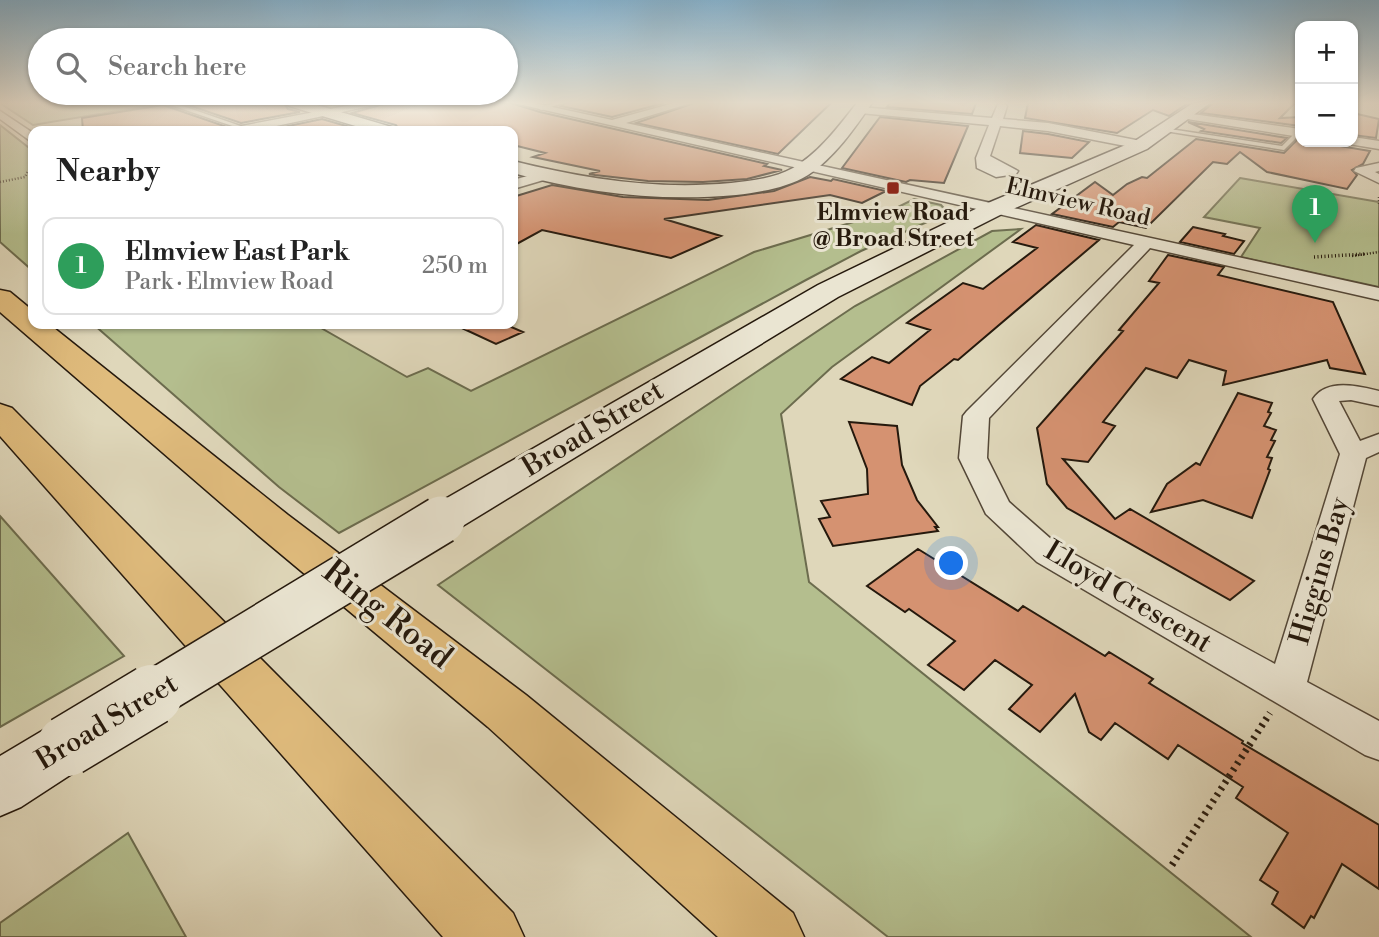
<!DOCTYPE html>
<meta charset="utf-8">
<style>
:root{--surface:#fff;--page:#f2f2f2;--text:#222;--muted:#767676;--line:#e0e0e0;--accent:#7c3aed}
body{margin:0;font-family:"Libre Bodoni",serif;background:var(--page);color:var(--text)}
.controls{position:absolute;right:21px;top:21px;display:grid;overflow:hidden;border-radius:14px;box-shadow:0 2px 5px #0004}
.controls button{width:63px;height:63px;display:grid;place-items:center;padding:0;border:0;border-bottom:2px solid var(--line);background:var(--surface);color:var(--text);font:35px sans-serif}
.you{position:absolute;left:952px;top:564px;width:24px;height:24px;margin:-18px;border:5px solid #fff;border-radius:50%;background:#1a73e8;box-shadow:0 0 0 10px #1a73e833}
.badge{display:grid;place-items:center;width:46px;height:46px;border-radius:50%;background:var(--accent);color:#fff;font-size:23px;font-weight:700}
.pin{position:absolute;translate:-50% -58px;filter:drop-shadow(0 2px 4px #0008)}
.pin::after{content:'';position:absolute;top:37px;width:24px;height:21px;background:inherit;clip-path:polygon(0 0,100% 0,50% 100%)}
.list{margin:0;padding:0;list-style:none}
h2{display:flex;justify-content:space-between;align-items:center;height:91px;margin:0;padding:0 28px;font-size:30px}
h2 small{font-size:23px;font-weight:400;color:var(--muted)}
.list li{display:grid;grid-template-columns:46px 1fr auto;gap:21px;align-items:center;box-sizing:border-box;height:98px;margin:0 14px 14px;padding:0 14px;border:2px solid var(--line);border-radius:14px}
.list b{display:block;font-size:26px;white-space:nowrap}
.list p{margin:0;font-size:23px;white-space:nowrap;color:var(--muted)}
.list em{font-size:23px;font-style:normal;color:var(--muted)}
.icon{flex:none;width:38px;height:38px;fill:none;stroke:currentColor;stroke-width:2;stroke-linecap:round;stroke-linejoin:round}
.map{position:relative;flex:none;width:1379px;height:937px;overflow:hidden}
.search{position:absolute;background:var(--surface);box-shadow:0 2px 5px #0004;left:28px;top:28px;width:490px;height:77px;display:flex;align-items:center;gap:18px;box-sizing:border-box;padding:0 24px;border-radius:38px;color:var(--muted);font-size:26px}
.panel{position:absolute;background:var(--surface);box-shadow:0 2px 5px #0004;left:28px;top:126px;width:490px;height:203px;border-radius:14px}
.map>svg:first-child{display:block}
.green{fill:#b4be8e;stroke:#6c6c4e;stroke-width:2}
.building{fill:#d59271;stroke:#25190d;stroke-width:2}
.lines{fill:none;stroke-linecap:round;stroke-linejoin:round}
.lane-casing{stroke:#544838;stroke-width:3}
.street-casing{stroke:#544838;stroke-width:3}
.secondary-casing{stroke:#25190d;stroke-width:3}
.highway-casing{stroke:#25190d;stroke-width:3}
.path-far3{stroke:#25190d;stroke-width:2;stroke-dasharray:1 2;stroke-linecap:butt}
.path-far2{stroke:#25190d;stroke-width:2.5;stroke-dasharray:1 2;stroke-linecap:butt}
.path-far1{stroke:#25190d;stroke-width:3.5;stroke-dasharray:1 2.5;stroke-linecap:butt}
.path{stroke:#25190d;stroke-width:7;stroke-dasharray:2.5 5;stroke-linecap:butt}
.lane{fill:#eae5d2;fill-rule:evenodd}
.street{fill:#eae5d2;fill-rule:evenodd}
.secondary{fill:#eae5d2;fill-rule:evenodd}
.highway{fill:#e0bc7d;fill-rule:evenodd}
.secondary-bridge-far1-casing{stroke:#25190d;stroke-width:50;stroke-linecap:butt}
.secondary-bridge-casing{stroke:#25190d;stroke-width:63;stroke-linecap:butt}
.secondary-bridge-far1{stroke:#eae5d2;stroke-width:47}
.secondary-bridge{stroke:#eae5d2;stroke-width:60}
.poi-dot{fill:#8f2418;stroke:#eae5d2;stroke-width:2.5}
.labels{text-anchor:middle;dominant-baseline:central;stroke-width:6;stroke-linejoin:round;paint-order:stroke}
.far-street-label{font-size:23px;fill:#25190d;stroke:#eae5d2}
.far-poi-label{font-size:23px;font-weight:bold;fill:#25190d;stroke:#eae5d2}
.street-label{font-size:28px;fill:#25190d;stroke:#eae5d2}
.near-street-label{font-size:33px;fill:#25190d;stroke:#eae5d2}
</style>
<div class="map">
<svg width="1379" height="937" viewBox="0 0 1379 937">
<rect width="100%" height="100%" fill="#dfd7ba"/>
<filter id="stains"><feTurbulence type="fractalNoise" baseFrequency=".00286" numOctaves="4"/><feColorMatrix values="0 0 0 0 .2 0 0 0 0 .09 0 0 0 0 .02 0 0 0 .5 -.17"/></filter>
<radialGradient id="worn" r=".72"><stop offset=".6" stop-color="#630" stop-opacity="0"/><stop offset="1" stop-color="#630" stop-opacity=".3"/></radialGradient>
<!-- green -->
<path class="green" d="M0 103H151L154 105 33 125Z
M0 125 33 151V271L0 242Z
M1240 178 1379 202V287L1241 257 1260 228 1204 217Z
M914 199 941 205 948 213 861 251 806 280 339 533 279 487 93 324H314L407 377 428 368 471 391 754 252 890 211Z
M1021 229 832 367 781 414 809 582 1251 937H888L438 585 855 306 992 231Z
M0 516 124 656 0 727Z
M128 833 186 937H0V923Z"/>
<!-- building -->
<path class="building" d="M182 103H284L288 109 300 112 241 123Z
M387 103H511L540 112 767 164 764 166 782 170 747 179 703 182 648 181 595 175 589 174 600 171 533 157 545 153 513 145V131H400L396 125 352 113Z
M565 103H664L612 117 561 106Z
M694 103H831L778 154 636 123Z
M890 103H976L972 114 887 107Z
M1028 103H1188L1169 116 1153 110 1117 133 1025 118Z
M1213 103H1295L1280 118 1300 117V126L1201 113Z
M163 105 230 128 228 131H83L82 118Z
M1353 113 1379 119 1376 138 1353 135Z
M880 117 968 126 944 183 910 180 906 182 842 168Z
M322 119 364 131H264Z
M1188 122H1189L1287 138 1281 143 1201 131 1204 129Z
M1023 131 1048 134 1089 142 1072 158 1020 153Z
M1196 139 1284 153 1298 139 1370 151 1363 164 1352 170 1357 175 1347 189 1267 172 1240 152 1227 164 1213 162 1146 228 1119 222 1113 227 1052 214 1095 182 1113 195 1127 184 1142 177 1147 178Z
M810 177 831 181 833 179 886 191 862 203 830 195 664 219 721 236 671 258 542 230 513 246V197L552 185 623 197 708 200 774 191Z
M1036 225 1099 240 958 360 954 359 920 386 912 405 841 379 872 357 889 363 930 330 907 323 963 283 983 289 1037 248 1013 242Z
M1193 227 1225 234 1223 236 1244 241 1234 254 1180 242Z
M1168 255 1224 267 1218 275 1333 302 1365 374 1330 368 1327 360 1223 385 1226 371 1189 360 1177 378 1146 368 1103 422 1115 426 1088 462 1063 459 1115 519 1130 509 1254 581 1230 600 1067 508 1047 484 1037 428 1123 331 1119 330 1159 283 1149 281Z
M477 324H504L523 332 496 344 464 329Z
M1238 393 1272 403 1268 412 1271 413 1264 426 1276 430 1271 440 1275 441 1267 457 1272 458 1268 469 1270 470 1252 518 1203 500 1151 512 1167 484 1196 463 1200 465Z
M849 422 897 426 902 465 917 500 938 527H935L938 531 833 546 819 519 830 517 821 501 868 494 867 469Z
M918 549 1018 611 1023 606 1105 656 1109 652 1153 679 1149 683 1243 741 1242 743 1379 825V889L1342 864 1314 918 1311 916 1304 928 1272 904 1278 892 1260 880 1288 833 1236 798 1243 787 1178 745 1168 759 1115 723 1101 740 1089 732 1075 694 1040 732 1009 709 1032 685 995 660 964 690 928 665 955 641 909 609 905 612 867 586Z"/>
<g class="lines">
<defs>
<path id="lane" d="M165 103H174L255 131H247Z
M554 103H563L541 110 538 108Z
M1163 128 1282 146 1296 132H1300V134L1284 150 1165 131Z"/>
<path id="street" d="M362 103H384L253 131H230L236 127Z
M514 103H534L612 120 674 103H691L626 123 1379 288V300L1150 248 989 418 987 458 1009 502 1059 546 1275 664 1340 454 1313 399C1327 378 1358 386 1379 391V406L1351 400 1339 401 1360 441 1379 434V452L1366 458 1307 682 1379 721V760L1365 755 1037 562 986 514 959 458 963 416 967 411 1134 245Z
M1003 103 1007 106 1003 119 1048 123 1141 141 1147 145 1141 149 1048 131 1000 126 990 156 1018 171 1016 174 996 177 977 168 976 158 989 125 860 113 855 110 860 107 992 118 998 104Z
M0 111 33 133V143L0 119Z
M1185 113 1300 129V137L1181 118V114Z
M1353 137 1379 141V149L1349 144 1347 142H1353Z
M1379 163V171L1375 172 1379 174V183L1354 171 1356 168Z
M542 172 549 176 547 179 513 189V180Z"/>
<path id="secondary" d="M287 103H310L395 128 397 131H372L289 106Z
M857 103H872C855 128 834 158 808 175 787 188 760 192 736 195 660 202 586 193 513 173V161C586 179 656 190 731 183 752 181 775 178 793 168 819 153 839 126 857 103Z
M1193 103H1210L1147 149 1004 213 838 297 456 530 441 534 426 530 420 520 426 510 818 285 988 203 1135 141Z
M67 721 87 728 95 746 87 764 21 807 0 816V756L47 728Z"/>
<path id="highway" d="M0 290 10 292 33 311V324H49L288 515 526 695 793 913 804 937H718L488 727 258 535 0 312Z
M0 404 12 408 513 913 524 937H443L0 436Z"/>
</defs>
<!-- lane casing -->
<use href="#lane" class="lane-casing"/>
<!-- street casing -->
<use href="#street" class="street-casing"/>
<!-- secondary casing -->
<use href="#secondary" class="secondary-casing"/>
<!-- highway casing -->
<use href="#highway" class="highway-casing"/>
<!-- path-far3 -->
<path class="path-far3" d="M30 170 33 169"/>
<!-- path-far2 -->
<path class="path-far2" d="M0 182 25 177 28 171 33 169
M1379 197V206
M1352 256 1379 252"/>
<!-- path-far1 -->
<path class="path-far1" d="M1314 257 1365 254"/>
<!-- path -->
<path class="path" d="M1172 865 1270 713"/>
<!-- lane -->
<use href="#lane" class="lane"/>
<!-- street -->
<use href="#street" class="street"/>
<!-- secondary -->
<use href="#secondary" class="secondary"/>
<!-- highway -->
<use href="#highway" class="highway"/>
<defs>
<path id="secondary-bridge-far1" d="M149 697 441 520"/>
<path id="secondary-bridge" d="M67 746 152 695"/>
</defs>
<!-- secondary-bridge-far1 casing -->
<use href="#secondary-bridge-far1" class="secondary-bridge-far1-casing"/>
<!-- secondary-bridge casing -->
<use href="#secondary-bridge" class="secondary-bridge-casing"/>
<!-- secondary-bridge-far1 -->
<use href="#secondary-bridge-far1" class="secondary-bridge-far1"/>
<!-- secondary-bridge -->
<use href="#secondary-bridge" class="secondary-bridge"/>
</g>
<!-- sky -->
<linearGradient id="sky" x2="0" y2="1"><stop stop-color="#87b6d4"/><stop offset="0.44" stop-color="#f1ede0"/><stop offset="1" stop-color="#f1ede0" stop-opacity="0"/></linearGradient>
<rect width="1379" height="234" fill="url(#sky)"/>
<!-- markers -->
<rect class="poi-dot" x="886" y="181" width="14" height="14" rx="3.5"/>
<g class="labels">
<!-- far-street labels -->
<g class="far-street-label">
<text transform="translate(1078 202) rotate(13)">Elmview Road</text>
</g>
<!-- far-poi labels -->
<g class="far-poi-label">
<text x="893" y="213">Elmview Road<tspan x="893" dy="26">@ Broad Street</tspan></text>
</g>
<!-- street labels -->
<g class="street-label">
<text transform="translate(593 429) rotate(-31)">Broad Street</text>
<text transform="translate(1320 571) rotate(-74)">Higgins Bay</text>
<text transform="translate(1128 597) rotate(31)">Lloyd Crescent</text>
<text transform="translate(107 722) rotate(-31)">Broad Street</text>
</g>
<!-- near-street labels -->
<g class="near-street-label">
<text transform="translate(387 615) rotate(38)">Ring Road</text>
</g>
</g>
<rect width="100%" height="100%" filter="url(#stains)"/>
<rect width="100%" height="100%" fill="url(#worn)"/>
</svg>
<div class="controls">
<button>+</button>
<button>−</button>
</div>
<div class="you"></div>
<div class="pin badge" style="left:1315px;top:243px;background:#2e9e5b">1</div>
<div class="search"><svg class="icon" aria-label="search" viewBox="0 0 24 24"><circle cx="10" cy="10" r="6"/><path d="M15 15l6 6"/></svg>Search here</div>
<section class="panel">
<h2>Nearby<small></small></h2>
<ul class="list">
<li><span class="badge" style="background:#2e9e5b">1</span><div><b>Elmview East Park</b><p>Park · Elmview Road</p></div><em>250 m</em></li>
</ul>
</section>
</div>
